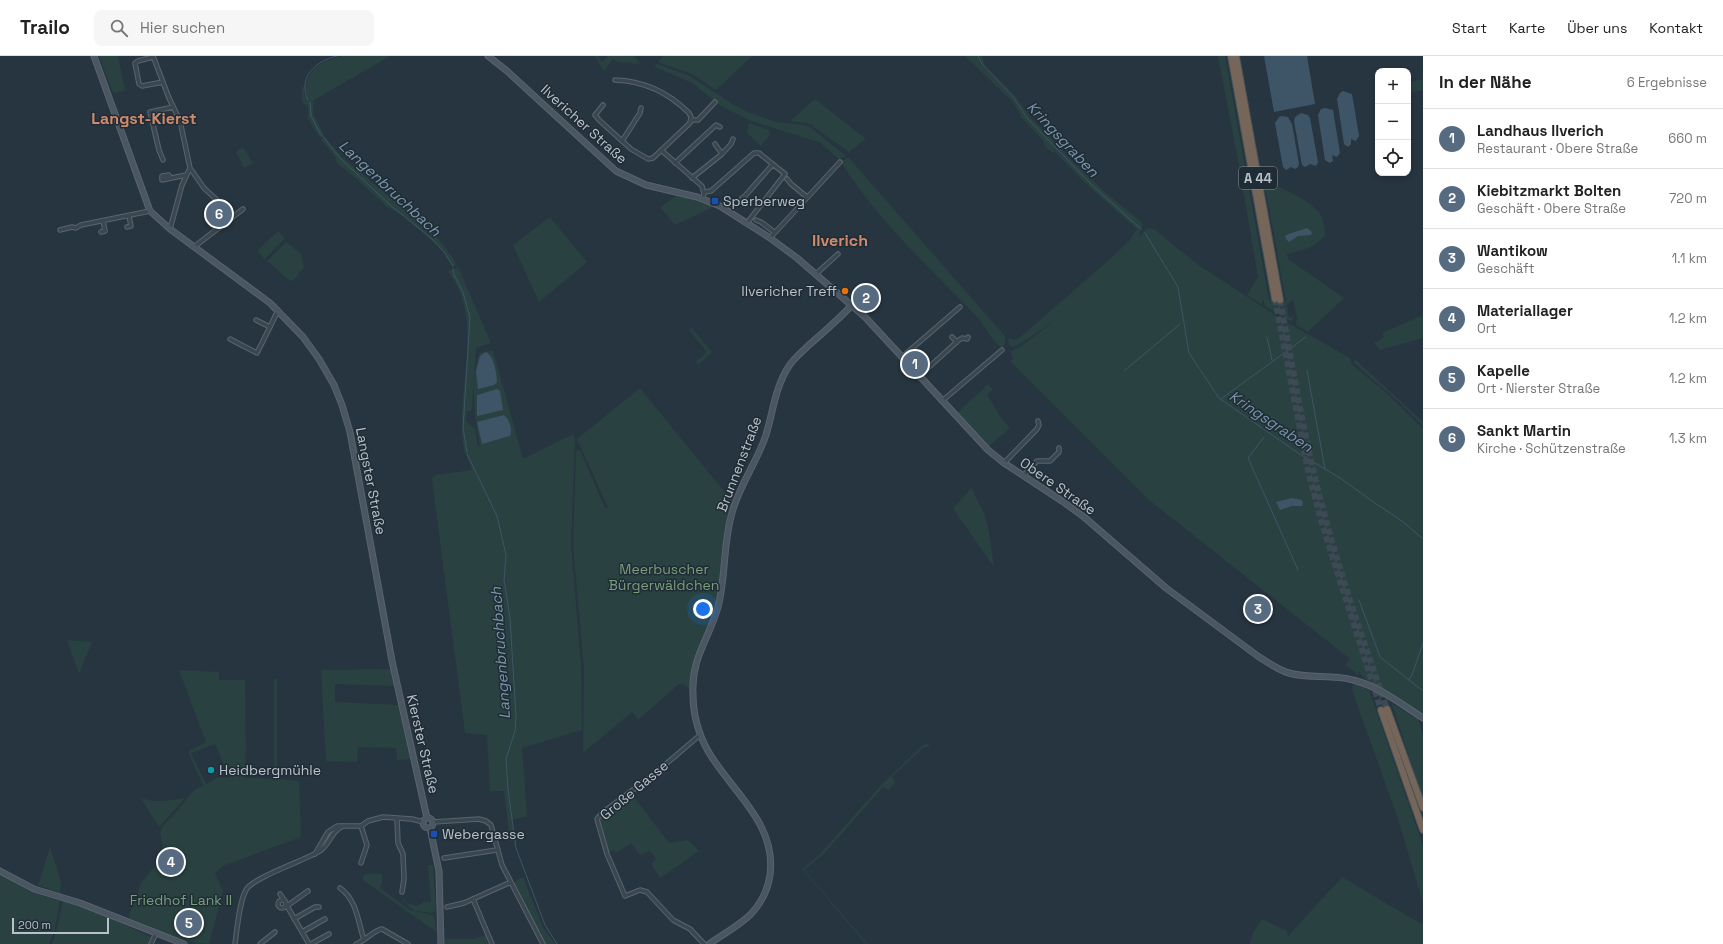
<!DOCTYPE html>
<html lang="de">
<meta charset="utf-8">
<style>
:root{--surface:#fff;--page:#f6f6f6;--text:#222;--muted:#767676;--line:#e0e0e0;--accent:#566b80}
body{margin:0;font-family:"Space Grotesk",sans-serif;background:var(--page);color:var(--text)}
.controls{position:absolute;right:12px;top:12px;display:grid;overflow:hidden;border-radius:8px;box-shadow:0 2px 6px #0003}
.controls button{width:36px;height:36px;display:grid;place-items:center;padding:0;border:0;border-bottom:1px solid var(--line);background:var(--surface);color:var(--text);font:20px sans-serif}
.scale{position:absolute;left:12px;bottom:10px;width:97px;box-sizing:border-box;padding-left:4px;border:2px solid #b8c1ca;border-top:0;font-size:11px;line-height:14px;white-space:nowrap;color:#b8c1ca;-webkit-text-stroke:3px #202c35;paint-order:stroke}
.you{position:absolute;left:703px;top:553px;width:14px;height:14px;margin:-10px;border:3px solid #fff;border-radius:50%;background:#1a73e8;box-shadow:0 0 0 6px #1a73e833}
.badge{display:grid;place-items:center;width:26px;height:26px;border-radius:50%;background:var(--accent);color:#fff;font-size:13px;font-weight:700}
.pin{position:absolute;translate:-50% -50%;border:2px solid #fff;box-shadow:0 1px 4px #0006}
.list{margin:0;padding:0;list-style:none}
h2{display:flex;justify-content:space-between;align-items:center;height:52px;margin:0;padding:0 16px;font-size:17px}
h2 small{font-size:13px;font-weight:400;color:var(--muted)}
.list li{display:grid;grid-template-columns:26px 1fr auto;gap:12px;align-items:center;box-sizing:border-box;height:60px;padding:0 16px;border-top:1px solid var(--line)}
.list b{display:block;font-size:15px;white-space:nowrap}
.list p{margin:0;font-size:13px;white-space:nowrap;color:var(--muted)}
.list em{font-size:13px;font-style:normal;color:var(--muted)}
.icon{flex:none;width:22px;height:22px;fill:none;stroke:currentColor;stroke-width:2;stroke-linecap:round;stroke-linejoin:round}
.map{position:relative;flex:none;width:1423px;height:888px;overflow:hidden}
header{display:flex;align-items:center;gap:24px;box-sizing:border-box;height:56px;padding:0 20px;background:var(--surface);border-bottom:1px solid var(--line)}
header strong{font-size:19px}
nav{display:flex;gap:22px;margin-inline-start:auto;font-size:14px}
.search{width:280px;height:36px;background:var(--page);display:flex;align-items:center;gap:10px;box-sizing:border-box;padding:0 14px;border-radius:8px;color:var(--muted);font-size:15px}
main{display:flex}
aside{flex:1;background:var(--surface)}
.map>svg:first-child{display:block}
.green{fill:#294140;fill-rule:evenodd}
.water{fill:#3e5568}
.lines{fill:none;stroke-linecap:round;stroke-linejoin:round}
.stream{stroke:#3e5568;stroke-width:1}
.highway-tunnel{stroke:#3d4a55;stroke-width:6;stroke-dasharray:6 3;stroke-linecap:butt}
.street-casing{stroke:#59646d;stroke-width:5.5}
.secondary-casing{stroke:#59646d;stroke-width:7}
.highway-casing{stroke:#46515a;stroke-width:8}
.street{stroke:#3b4750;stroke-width:3.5}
.secondary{stroke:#4a5662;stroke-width:5}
.highway{stroke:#756659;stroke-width:6}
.transit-dot{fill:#1a4fb4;stroke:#202c35;stroke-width:1.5}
.food-dot{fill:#e8710a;stroke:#202c35;stroke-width:1.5}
.culture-dot{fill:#0f9aa8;stroke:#202c35;stroke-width:1.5}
.labels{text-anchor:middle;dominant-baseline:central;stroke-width:3;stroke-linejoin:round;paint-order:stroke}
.shield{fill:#202c35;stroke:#8a949d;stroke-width:1}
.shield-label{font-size:13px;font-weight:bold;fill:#b8c1ca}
.street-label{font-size:14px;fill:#b8c1ca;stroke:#202c35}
.poi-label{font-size:14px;fill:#b8c1ca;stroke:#202c35;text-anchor:start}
.park-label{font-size:14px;fill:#789f7c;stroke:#202c35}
.water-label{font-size:15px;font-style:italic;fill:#7a96ab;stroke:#202c35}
.quarter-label{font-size:16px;font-weight:bold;fill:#d08b6d;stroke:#202c35}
</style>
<header>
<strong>Trailo</strong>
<div class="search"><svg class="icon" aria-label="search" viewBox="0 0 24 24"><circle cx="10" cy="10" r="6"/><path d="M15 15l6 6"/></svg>Hier suchen</div>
<nav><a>Start</a><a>Karte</a><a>Über uns</a><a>Kontakt</a></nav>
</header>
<main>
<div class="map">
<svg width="1423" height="888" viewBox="0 0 1423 888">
<rect width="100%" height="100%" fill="#273540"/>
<!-- green -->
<path class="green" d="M99 0H118L125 35 113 37Z
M342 0H390L314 44 313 57 324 79 320 82 308 63V51L302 46V31H304V38L310 47 305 33C310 10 321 6 342 0Z
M595 0H598L602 6 608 0H634L640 8 618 6 613 3 604 15Z
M663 0H752L716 34 692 18 660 7 659 5Z
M965 0H978L980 7 1013 42 1029 63 1018 46 980 5 979 0H982L985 9 1016 41 1031 62 1060 91 1073 106 1106 137 1140 165C1146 172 1139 174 1139 181L1147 172 1154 173 1197 208 1281 263 1350 302 1351 307 1354 310 1390 340 1423 373V661C1409 652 1365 629 1359 615L1358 619 1356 618 1355 616 1345 609 1350 603 1149 444 1010 305 1013 303 1010 295 1019 292 1054 265 1018 289 1012 291 1009 289 1008 282 1016 284 1024 278 1111 202 1129 185 1137 173 1085 127 1056 97 1052 96 1045 91 1043 84 1022 62 1013 46Z
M1218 0H1225L1269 244 1286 245 1265 131H1270V126C1286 135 1306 142 1318 155 1323 160 1325 172 1325 179 1315 192 1302 194 1287 198L1288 203 1344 242 1308 276 1296 269 1297 262 1293 244 1287 249 1289 262 1294 260 1292 266 1265 250 1261 235 1263 246 1261 248 1247 239 1258 221 1239 110Z
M657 8 690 20 734 49 748 56 776 66 803 69 810 71 846 100 839 103 819 86 751 65 721 50 692 27 655 11V9Z
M1423 23V34L1408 37V26Z
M815 43 866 83 849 96 808 67 790 65Z
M749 67 769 74 770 79 761 90 747 77Z
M325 81 341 100 436 180 454 203 456 209 452 211 444 196 422 175 400 157 387 151 357 123 339 109 335 104 336 102 321 84Z
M243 91 253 107 244 112 236 96Z
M846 102H849L1004 279C1006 284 1006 288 1002 292 992 286 986 271 978 262 930 212 878 165 841 106Z
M676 140 692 143 713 151 675 169 660 151Z
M550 161 587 206 539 246 513 189Z
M278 175 285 182 265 203 257 195Z
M286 186 301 198 304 211 294 224 290 225 267 205Z
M458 211 491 287 476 292 472 351 471 355H467L466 365 475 373 478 390H480C475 365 469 321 480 297L493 294 523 403 573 378 575 383 571 489 581 608 582 674 522 692 527 760 512 764 516 789H514V785H510L504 735H490L487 679 465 677 432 424 433 421 436 419 472 414 466 398 470 397H465L464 394C455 344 477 292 462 242 459 232 453 223 448 215Z
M1423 259V282L1380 294 1374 287 1384 281 1382 277Z
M692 272 712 296 698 309 696 306 706 297 704 292 689 274Z
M1355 303 1423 366V370L1402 349 1354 307Z
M988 328 993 334 987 338 1001 362 1010 372 988 391 956 358Z
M640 332 732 445 728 459 720 535 714 557 695 602 691 634 685 629 679 628 638 664 632 656 583 697 584 613 573 490 576 395 580 394 605 452H608L577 383Z
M971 432 983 455 988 470 994 511 953 453Z
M67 584 92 586 79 618Z
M392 613 395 630 335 628V646L399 649 411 703 397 704 396 692 358 691 357 706 326 705 321 614Z
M179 614 219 616V624H245L246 697 244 722 274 723V623H277V723L299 725 301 781 223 810 215 817 223 835 209 888C182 888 155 873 130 863L129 859 141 827 164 799 160 776 163 770 176 756 194 734 204 729H203L189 698V695L206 686ZM215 688 230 722 219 721 206 728 191 697Z
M1355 628 1369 634 1419 778 1423 791V847L1398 763 1353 637 1352 631Z
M1392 648 1418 663 1423 679V743Z
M927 688 929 689V691H924L895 718 892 721 895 727 888 734 883 731 824 798 804 814 868 888H866L802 813 818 800 882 728 923 689Z
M631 737 669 787 688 784 699 795 660 822 651 808 656 803 650 795 640 799 631 787 616 797 614 794 608 797 599 764 602 758Z
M140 741C153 748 170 744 185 742L159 771Z
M50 791 61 825 60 837 38 829Z
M428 809H433L436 851 434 856 431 857 413 854 402 844 404 842 406 847 417 850 424 846H431Z
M366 818H382V828L380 832 410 854 433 859C437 865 434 872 438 877L363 824V819Z
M0 819 32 836 60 845 54 876 49 888H0Z
M523 821 543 871 555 888H544L514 826Z
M1342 821 1423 869V888H1250L1252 878 1262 863 1287 875 1288 880Z
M63 845 95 855 153 882 150 888H52L58 869Z
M485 879 488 888H445V883H474Z"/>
<!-- water -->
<path class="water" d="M1264 0H1307L1315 48 1274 56Z
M1343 35 1352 38 1359 80 1356 85 1351 83V88L1348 91 1344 88 1337 43 1340 37Z
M1325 52 1333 54 1340 97 1337 101 1332 99 1333 105 1330 107 1325 104 1318 59 1321 53Z
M1301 57 1308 59 1310 62 1318 106 1316 110 1310 108 1305 111 1302 109 1294 65 1295 61Z
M1282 60 1288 61 1292 68 1299 108 1298 111 1295 113 1291 111 1286 114 1283 111 1275 67 1279 61Z
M1307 172 1312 176 1311 179 1298 180 1289 186 1286 183 1285 180C1289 177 1302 174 1307 172Z
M486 296C494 300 497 318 497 326L494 329 478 333 476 316 480 300Z
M497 333 500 335 503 354 477 360V339Z
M504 359C509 363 513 374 510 380L482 388 477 366Z
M1292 442 1302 444 1303 448 1302 450H1292L1280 454 1276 446Z"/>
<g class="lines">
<!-- stream -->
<path class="stream" d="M978 0 982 8 1014 42 1028 63 1092 129 1141 173
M308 44C297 21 316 5 337 0
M310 46 311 60 320 77 340 102 389 148 432 183 444 196 453 210
M1145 177 1178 231 1189 297 1219 342 1298 397 1340 422 1375 447 1402 465 1423 483
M453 213 454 219 463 236 470 261 463 372 467 396
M1267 281 1272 304
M1307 314 1325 413
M1124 315 1180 268
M1221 343 1306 281
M1264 381 1248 402 1298 514
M467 398 497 460 506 499 504 524 510 562 516 660 515 675 506 703 508 734 516 792 545 869 557 888
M1359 544 1380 601 1423 635
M1409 624 1412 619 1423 587"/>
<!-- highway-tunnel -->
<path class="highway-tunnel" d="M1275 243 1308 415 1322 468 1381 654
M1280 244C1291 300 1300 357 1313 413 1332 495 1360 574 1387 653"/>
<defs>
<path id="street" d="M153 0 169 42 180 65 190 112 204 132 233 159
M153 1 138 5 135 7 139 28 142 30 163 26
M603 49 595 59 599 64 631 93 648 103 653 102 690 67 691 61 689 57C669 37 643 25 615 24
M691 64H698L715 46
M622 85 640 57 641 52
M661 94 702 130 704 138 702 143
M722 98 731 88 733 83
M163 104 159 94 150 56 173 51
M675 107 716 69 720 71
M170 122 169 119 162 120V124L186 119
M692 122 722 98 715 88
M787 123 791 128 807 141
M704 136 711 135 754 97H759L785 118 747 167
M742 142 745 140 773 108
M756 164 761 166 774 176
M127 171 131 170 129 160
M170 173 182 129 190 112
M60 174 72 171 76 172 81 169 150 155
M101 176 105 175 103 165
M770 182 840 106
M194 191 243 153
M816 218 838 198
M256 264 270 271 278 254
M952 281 957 286
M230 283 257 297 270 271
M902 301 960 251
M919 320 959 284 962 282 967 283 968 281
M942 345 1002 294
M1004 407 1037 373 1039 369 1038 365
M1023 420 1037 405H1050L1059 396V392
M700 679 653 719 602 757 597 763 607 798 625 840 640 834 647 836 673 864 690 873 704 888
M397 763 398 787 403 798 404 823 402 836
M433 766 479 763 486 765 491 769 502 809 543 888
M361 770 367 789 361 807
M315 798 328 776 337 770H361L368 765 383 761 412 763 423 766
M444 802 497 794
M340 832C357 844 358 866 364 884
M308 835 287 850 309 888
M280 838 285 845
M473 843 492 888
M278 848a4 4 0 1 1 8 0a4 4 0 1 1-8 0Z
M447 851 464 847 511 826
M294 863 315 851H319
M302 876 325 863
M151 888 156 877
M235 888C237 874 239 846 246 834 252 822 303 805 318 796 327 792 329 782 336 775 338 773 340 772 343 770
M260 888 275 876
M311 888 329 878
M356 888C365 885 374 874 382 873L408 888"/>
<path id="secondary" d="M94 0 150 155 170 173 270 247 303 281 319 303 334 329 342 349 350 376 392 605 427 762
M488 0 507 15 616 115 646 129 697 141 720 150 770 182 797 202 865 261 988 394 1004 407 1062 445 1084 461 1166 532 1259 601C1269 607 1278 614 1289 617 1310 623 1332 618 1353 624 1378 630 1401 648 1423 662
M423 767a5 5 0 1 1 10 0a5 5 0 1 1-10 0Z
M430 772 439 815 441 888
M0 815 34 833 80 847 184 888
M709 888C723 878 739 870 751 858 761 847 768 834 770 819 777 767 731 735 708 695 698 677 693 658 693 638 691 602 709 583 718 551 726 520 723 487 732 457 739 430 757 406 766 379 773 356 775 331 789 310 794 302 802 296 809 289 824 276 839 263 852 249"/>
<path id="highway" d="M1231 0 1275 243
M1236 0 1280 244
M1387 653 1423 752
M1381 654 1423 774"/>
</defs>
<!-- street casing -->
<use href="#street" class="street-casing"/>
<!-- secondary casing -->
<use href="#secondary" class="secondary-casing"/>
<!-- highway casing -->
<use href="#highway" class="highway-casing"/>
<!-- street -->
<use href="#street" class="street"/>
<!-- secondary -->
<use href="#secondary" class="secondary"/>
<!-- highway -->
<use href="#highway" class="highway"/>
</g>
<!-- markers -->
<g class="transit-dot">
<rect x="711" y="141" width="8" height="8" rx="2"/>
<rect x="430" y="774" width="8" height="8" rx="2"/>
</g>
<circle class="food-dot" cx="845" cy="235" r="4"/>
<circle class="culture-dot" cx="211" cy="714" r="4"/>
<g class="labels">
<!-- shield labels -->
<rect class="shield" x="1239" y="111" width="38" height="22" rx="3"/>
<g class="shield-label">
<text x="1258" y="122">A 44</text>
</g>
<!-- street labels -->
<g class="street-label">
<text transform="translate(584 68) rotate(42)">Ilvericher Straße</text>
<text transform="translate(739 408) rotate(-69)">Brunnenstraße</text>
<text transform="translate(371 425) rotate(79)">Langster Straße</text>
<text transform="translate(1058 430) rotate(35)">Obere Straße</text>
<text transform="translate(423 688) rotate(77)">Kierster Straße</text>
<text transform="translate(634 734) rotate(-40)">Große Gasse</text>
</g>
<!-- poi labels -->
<g class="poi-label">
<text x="723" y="145">Sperberweg</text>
<text x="837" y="235" text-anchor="end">Ilvericher Treff</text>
<text x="219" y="714">Heidbergmühle</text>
<text x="442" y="778">Webergasse</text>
</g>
<!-- park labels -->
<g class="park-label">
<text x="664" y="513">Meerbuscher<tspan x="664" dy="16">Bürgerwäldchen</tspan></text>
<text x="181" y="844">Friedhof Lank II</text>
</g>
<!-- water labels -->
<g class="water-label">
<text transform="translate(1063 83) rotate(47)">Kringsgraben</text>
<text transform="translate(390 132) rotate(43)">Langenbruchbach</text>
<text transform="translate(1271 365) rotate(34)">Kringsgraben</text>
<text transform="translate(500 597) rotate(-94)">Langenbruchbach</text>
</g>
<!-- quarter labels -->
<g class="quarter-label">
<text x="144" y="62">Langst-Kierst</text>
<text x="840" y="184">Ilverich</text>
</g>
</g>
</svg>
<div class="controls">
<button>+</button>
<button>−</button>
<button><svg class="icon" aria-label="locate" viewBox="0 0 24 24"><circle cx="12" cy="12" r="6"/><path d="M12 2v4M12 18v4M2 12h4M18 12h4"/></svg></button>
</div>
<div class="scale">200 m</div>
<div class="you"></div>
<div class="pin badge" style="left:915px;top:308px">1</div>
<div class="pin badge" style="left:866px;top:242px">2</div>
<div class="pin badge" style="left:1258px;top:553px">3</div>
<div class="pin badge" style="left:171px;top:806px">4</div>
<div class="pin badge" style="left:189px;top:867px">5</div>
<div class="pin badge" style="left:219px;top:158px">6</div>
</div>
<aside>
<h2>In der Nähe<small>6 Ergebnisse</small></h2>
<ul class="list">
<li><span class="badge">1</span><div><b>Landhaus Ilverich</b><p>Restaurant · Obere Straße</p></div><em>660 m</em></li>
<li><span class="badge">2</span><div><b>Kiebitzmarkt Bolten</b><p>Geschäft · Obere Straße</p></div><em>720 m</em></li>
<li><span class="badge">3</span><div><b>Wantikow</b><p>Geschäft</p></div><em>1.1 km</em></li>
<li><span class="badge">4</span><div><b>Materiallager</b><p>Ort</p></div><em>1.2 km</em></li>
<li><span class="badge">5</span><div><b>Kapelle</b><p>Ort · Nierster Straße</p></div><em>1.2 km</em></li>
<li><span class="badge">6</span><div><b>Sankt Martin</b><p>Kirche · Schützenstraße</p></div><em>1.3 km</em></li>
</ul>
</aside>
</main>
